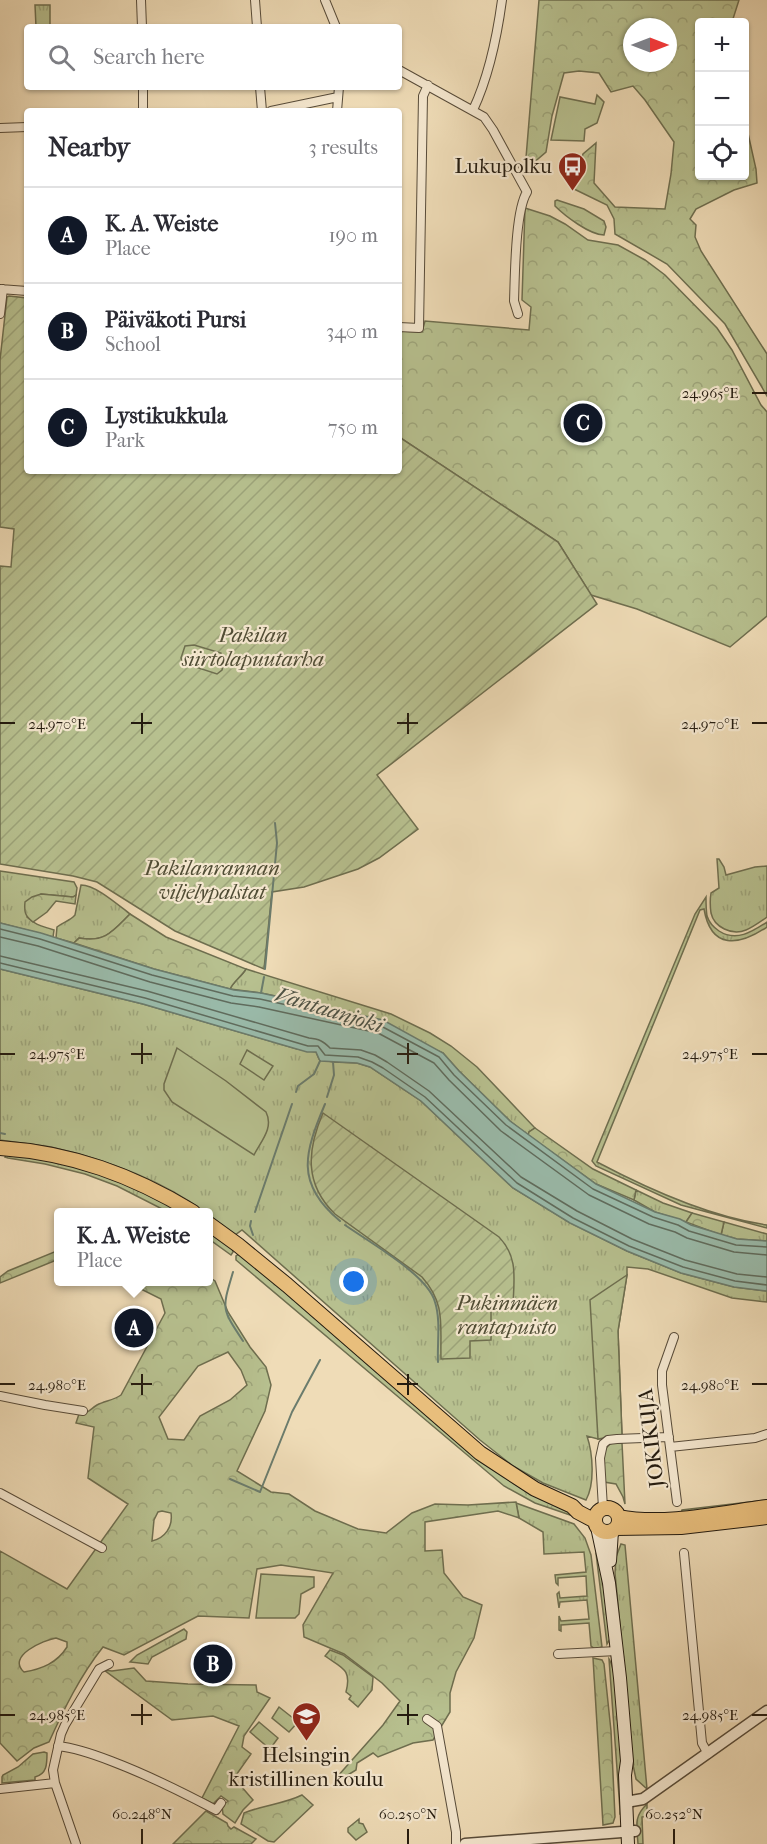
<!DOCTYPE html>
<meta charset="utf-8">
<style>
:root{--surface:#fff;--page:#f2f2f3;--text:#2b2b33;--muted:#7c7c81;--line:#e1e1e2;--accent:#111827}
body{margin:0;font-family:"IM FELL French Canon",serif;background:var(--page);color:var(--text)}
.controls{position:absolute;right:18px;top:18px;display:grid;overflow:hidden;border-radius:6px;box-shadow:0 2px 4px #0004}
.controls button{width:54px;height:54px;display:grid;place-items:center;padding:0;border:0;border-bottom:2px solid var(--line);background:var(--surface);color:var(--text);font:30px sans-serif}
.compass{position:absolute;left:623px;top:18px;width:54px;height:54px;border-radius:50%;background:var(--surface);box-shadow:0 2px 4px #0004;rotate:90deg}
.you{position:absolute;left:354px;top:1282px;width:21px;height:21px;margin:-15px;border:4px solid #fff;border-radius:50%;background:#1a73e8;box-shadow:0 0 0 9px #1a73e833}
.badge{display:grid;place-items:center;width:39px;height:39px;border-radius:50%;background:var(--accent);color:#fff;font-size:20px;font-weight:700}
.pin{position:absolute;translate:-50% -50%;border:3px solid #fff;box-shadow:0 2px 6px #0006}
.popup{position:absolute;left:54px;top:1208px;width:159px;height:78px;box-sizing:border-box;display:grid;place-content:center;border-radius:6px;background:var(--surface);filter:drop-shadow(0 2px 4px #0005);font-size:20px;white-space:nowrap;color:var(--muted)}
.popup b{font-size:22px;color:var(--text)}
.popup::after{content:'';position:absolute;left:50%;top:100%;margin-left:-12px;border:12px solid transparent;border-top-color:var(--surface)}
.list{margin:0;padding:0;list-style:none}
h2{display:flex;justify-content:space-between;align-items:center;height:78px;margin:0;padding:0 24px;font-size:26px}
h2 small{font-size:20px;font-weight:400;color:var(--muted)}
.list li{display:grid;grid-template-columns:39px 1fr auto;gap:18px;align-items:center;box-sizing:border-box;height:96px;padding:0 24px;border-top:2px solid var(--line)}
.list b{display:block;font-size:22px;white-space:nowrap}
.list p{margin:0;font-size:20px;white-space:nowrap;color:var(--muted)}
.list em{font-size:20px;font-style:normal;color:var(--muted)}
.icon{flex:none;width:33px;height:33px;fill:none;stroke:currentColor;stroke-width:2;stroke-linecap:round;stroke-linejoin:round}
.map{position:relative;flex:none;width:767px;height:1844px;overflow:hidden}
.search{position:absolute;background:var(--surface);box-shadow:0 2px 4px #0004;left:24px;top:24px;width:378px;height:66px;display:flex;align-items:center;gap:15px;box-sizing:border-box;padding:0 21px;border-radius:6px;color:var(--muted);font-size:22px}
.panel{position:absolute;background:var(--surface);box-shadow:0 2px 4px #0004;left:24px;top:108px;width:378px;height:366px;border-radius:6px}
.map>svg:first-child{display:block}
.grass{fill:url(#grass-tufts);stroke:#6e6e4f;stroke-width:1.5}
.forest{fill:url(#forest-crowns);stroke:#6e6e4f;stroke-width:1.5;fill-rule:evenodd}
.garden{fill:url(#garden-furrows);stroke:#6e6e4f;stroke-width:1.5}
.pitch{fill:#b7c08f;stroke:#6e6e4f;stroke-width:1.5}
.water{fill:#9abcac;stroke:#6b7c6d;stroke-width:1.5}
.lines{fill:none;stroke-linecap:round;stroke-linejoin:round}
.shore{stroke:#5f6c5e;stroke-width:1.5}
.stream{stroke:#6b7c6d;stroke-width:2}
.minor-casing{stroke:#574b39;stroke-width:10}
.tertiary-casing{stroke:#574b39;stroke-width:13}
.secondary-casing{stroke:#241b0f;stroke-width:14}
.primary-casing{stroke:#241b0f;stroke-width:16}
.minor{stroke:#f5e8d0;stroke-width:8}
.tertiary{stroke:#f5e8d0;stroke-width:10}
.secondary{stroke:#f5e8d0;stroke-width:12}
.primary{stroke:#e8be7c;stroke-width:14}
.ticks{fill:none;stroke:#241b0f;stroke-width:2}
.labels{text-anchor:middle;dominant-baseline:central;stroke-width:4.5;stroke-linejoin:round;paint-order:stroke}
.poi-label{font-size:21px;fill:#241b0f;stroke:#f5e8d0;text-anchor:end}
.park-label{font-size:21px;font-style:italic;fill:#504d35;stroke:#f5e8d0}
.street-label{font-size:21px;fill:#241b0f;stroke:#f5e8d0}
.water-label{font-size:22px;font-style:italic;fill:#4d5346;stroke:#f5e8d0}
.ticks-label{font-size:15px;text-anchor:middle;fill:#241b0f;stroke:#f5e8d0;stroke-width:4.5;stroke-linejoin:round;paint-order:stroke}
</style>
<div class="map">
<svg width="767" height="1844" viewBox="0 0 767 1844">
<defs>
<pattern id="grass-tufts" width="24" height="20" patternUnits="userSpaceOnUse" patternTransform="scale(1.5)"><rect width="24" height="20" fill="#b7c08f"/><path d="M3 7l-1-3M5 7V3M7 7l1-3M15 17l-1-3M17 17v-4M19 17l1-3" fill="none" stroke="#9da47a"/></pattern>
<pattern id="forest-crowns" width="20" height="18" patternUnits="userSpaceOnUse" patternTransform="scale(1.5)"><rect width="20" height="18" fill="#b7c08f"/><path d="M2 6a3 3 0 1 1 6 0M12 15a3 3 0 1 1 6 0" fill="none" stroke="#9da47a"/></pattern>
<pattern id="garden-furrows" width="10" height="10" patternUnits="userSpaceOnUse" patternTransform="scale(1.5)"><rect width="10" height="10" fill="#b7c08f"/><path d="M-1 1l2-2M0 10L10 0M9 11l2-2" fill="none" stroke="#9da47a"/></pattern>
</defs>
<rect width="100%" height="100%" fill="#efdcb7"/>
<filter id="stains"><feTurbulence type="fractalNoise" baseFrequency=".00333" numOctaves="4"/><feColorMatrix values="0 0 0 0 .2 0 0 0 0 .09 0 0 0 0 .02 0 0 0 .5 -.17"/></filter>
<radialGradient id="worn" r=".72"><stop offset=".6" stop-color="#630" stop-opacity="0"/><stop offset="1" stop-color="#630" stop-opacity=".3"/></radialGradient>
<!-- grass -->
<path class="grass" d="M35 5H50V27H36Z
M717 859H719L724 867 726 875 755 867 767 866V917C760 922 753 927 746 930 732 936 714 927 711 913 710 906 710 899 711 893L719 888Z
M0 871 74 882 77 888 76 895 73 897 41 894 27 917C38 927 43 926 54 930L53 937 0 923Z
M81 885C96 885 118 905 130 914 113 931 105 943 79 938L74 943 56 938 57 927C63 922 70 921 75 915Z
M706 897C706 903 706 910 707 916 709 922 713 927 719 931 736 942 752 932 767 922V927C739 946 711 950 704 909L700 910 597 1162C648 1189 710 1217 767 1225V1228L681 1205 596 1166 592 1161 695 914Z
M0 969 143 1004 297 1049 316 1052 319 1059 333 1062 357 1063 370 1067 421 1101 513 1188 569 1222 627 1251 681 1273 734 1287 767 1291V1302L732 1298 648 1269 627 1267V1275L618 1331 622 1435 598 1439 587 1436C593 1454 595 1484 586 1500L543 1483 513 1466 480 1440 242 1230 235 1235 209 1216V1212H205C161 1180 104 1159 51 1147 34 1144 17 1143 0 1140Z
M246 969 391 1014 430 1033 451 1046 477 1067 535 1128 529 1132 528 1135 510 1121 459 1071 443 1053 324 1006 261 993 230 989C234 981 241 977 246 969Z
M6 1155 55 1159 122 1181 182 1212H168L117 1186 85 1174 45 1164 8 1158 5 1157Z
M636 1190 663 1203 692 1213 686 1222 655 1212 634 1200Z
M724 1222 767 1234V1241L737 1239 721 1235Z
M209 1231 232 1248 233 1252 231 1255 209 1239Z
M239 1254 272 1278 458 1440 577 1514 576 1517 535 1503 504 1486 236 1260V1256Z
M767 1500V1504L681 1514 682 1510Z
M516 1503 574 1524 585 1538 591 1555 602 1647 595 1649 591 1646 589 1623 561 1625V1631L559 1630V1616L561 1621 589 1619 587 1600 560 1602 559 1608 557 1594 559 1592 560 1598 587 1596 586 1576 558 1578V1585L556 1583 555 1575 586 1572 584 1552 544 1554 543 1532 519 1518Z
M621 1544 625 1545 647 1789 636 1779 633 1765 615 1573 616 1557Z
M599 1551 610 1639 607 1644 596 1553Z
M184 1629 187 1632 186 1639 152 1657 148 1664 130 1662 137 1655Z
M330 1650 343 1655 373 1677 372 1690 358 1707 349 1699 351 1696 346 1692C352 1669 342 1668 325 1656Z
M609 1659C620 1674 624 1791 623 1814H620V1810Z
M44 1752 47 1753C47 1764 47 1774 35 1777V1780L2 1783V1777L3 1775 18 1767 33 1754Z
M647 1804V1816L642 1817 643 1844H638C637 1827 633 1817 647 1804Z
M359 1819V1823L363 1824 367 1832 356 1840 348 1832V1828Z"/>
<!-- forest -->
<path class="forest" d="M539 0H739L732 22H700V176H744L745 120 756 169 757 183 734 190 696 209 690 219 696 225 695 237 701 251 767 354V396L725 324 667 264 615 234 614 219 607 205 572 188 583 154 596 143 594 183 615 207 665 209 671 174 674 142 645 100 633 86 611 92 599 73 579 71 564 73 552 116 546 152 525 170ZM632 27H668V63H632Z
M557 200 584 209 604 221 606 227 604 235C590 235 565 216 555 206V201Z
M525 208 550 216 565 224 588 240 618 245 645 260 665 275 717 328 732 350 761 405 767 412V616L730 647 637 609 591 595 558 542 402 439 399 434V331L422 332 425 321 529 330 531 307 522 300Z
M41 894 73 897 76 895 75 904 56 901 47 912 33 922C25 916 24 912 25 902L32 897Z
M130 914 166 937 246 969C241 977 234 981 230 989L154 969 74 943 79 938C105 943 113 931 130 914Z
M535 1128 593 1169 636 1190 634 1200 596 1184 528 1135 529 1132Z
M692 1213 724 1222 721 1235 686 1222Z
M59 1250V1259L0 1283V1277L8 1271Z
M627 1275 618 1331 622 1435 598 1439 590 1300Z
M209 1277 215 1281 228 1312 250 1347 266 1367 271 1385 265 1411 237 1471 271 1492 289 1494 315 1511 358 1529 386 1533 412 1513 435 1504 468 1505 516 1502 519 1518 498 1511 425 1522V1551L442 1550 444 1573 463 1597 482 1605 474 1638 456 1672 450 1693V1712L433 1740 413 1743 378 1757 373 1753 357 1763 356 1770 343 1778 337 1777 383 1725 400 1701 382 1683 344 1654 304 1637 303 1625 333 1573 281 1565 257 1569 249 1618 198 1616 124 1655 103 1647C80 1676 64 1709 49 1742L34 1748 17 1761 0 1743V1551L67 1589 128 1504 88 1478 94 1427 76 1423 79 1414C91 1412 89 1410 97 1405 105 1401 114 1400 121 1395L165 1313 161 1299 127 1282H209ZM228 1352 241 1370 247 1385 230 1400 200 1416 184 1440 168 1439 159 1417 198 1366ZM162 1511 171 1513C173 1527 165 1538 152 1541L154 1520 158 1512ZM56 1638 67 1642V1647C57 1663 42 1669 24 1672 6 1656 44 1640 56 1638Z
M612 1443H622L625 1504 623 1497 616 1484 604 1482C604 1469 599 1449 612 1443Z
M593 1658 602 1660 604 1664 611 1731 615 1817 613 1823 603 1825Z
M134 1668 146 1681 188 1684 256 1685 257 1692 270 1698 244 1736 242 1747 251 1754 234 1778 253 1800 243 1810 235 1823 223 1814 222 1806 228 1801 221 1796 213 1804 202 1798 239 1726 213 1716 172 1720 104 1670 112 1671Z
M302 1795 313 1805 274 1842 268 1841 241 1824 244 1813C263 1805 284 1804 302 1795Z
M206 1811 227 1823 228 1826 231 1829 234 1827 256 1839 251 1844H173Z"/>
<!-- garden -->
<path class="garden" d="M9 296 27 298V471H399V434L402 439 558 542 597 604 377 775 418 829 379 858 358 869 304 887 272 892 264 969 175 931 97 882 73 876 0 864V566L11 567 14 529 0 527V360L7 297Z
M323 1113 499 1237C520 1259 513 1282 513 1310L491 1309V1340L470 1341V1358L441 1359C440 1325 446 1304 422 1277L335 1214C304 1184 307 1150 323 1113Z"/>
<!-- pitch -->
<path class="pitch" d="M597 95 604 102 597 123 585 129 584 141 551 140 560 97 595 104Z
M194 645 221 653 224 662 222 670 217 674 183 663 181 658 185 646Z
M177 1048 226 1081 266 1112C274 1128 261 1141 254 1155L172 1102 164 1090V1084Z
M247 1050 273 1066 264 1080 240 1064Z
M261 1574 314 1577V1587L301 1594 299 1614 295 1618H256Z
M279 1707 298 1722 289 1732 272 1718Z
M259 1722 278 1738 270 1749 250 1732Z"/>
<!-- water -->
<path class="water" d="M0 923 41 933 154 969 234 990 261 993 383 1020 443 1053 459 1071 510 1121 596 1184 655 1212 680 1219 691 1225 737 1239 767 1241V1291L734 1287 681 1273 627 1251 570 1223 513 1188 421 1101 370 1067 357 1063 320 1061 316 1052H307L143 1004 0 969Z"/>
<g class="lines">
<!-- shore -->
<path class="shore" d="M0 929 40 939 152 975 233 996 260 999 381 1026 439 1057 454 1075 506 1125 593 1189 653 1217 678 1225 689 1231 736 1245 767 1247
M0 937 38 946 150 982 231 1003 259 1007 378 1033 434 1063 449 1080 501 1131 589 1195 649 1224 675 1232 687 1238 734 1252 767 1255
M0 956 147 991 309 1038C319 1039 323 1041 330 1048L361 1050 375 1055 387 1062 429 1091 521 1177 577 1211 632 1239 685 1260 737 1274 767 1277
M0 963 145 998 308 1046H318L325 1055 358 1057 372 1062 383 1068 425 1097 517 1183 573 1218 629 1246 683 1267 735 1281 767 1285"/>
<!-- stream -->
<path class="stream" d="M265 969 277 843 275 823
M261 993 264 977
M296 1092 298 1086 314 1074 320 1061
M327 1097 334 1075 333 1062
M325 1104C305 1152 294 1183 340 1221
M0 1133 5 1134
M255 1212 292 1104
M251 1221 250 1226 253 1235
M345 1225C369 1242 428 1275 435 1302 441 1321 437 1343 438 1362
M233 1272C222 1309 221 1308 243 1341
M230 1479 260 1492 292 1412 320 1360"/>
<defs>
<path id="minor" d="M141 0 142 27
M255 0 257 27
M325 0 336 27
M399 70 484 117 493 130 527 192C515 211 515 276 514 301L518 314
M143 87V111
M260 87 262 111
M473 110C489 76 497 37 502 0
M271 111 338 97
M337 111 339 87
M0 128 27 127
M0 289 27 291
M0 314 3 289
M399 327 419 328 423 96 428 85
M674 1337 662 1371V1385L677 1502
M0 1396 45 1405 83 1411
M670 1447 755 1438 767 1434
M0 1493 102 1548
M603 1508 600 1458 603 1444 608 1440 617 1439 669 1437
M684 1553 702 1743 708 1754
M558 1654 617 1651
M427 1719 437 1726 456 1832V1844
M58 1746C76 1748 93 1754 111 1761 148 1775 182 1792 216 1810L221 1803
M0 1789 55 1783
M76 1844 55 1783 53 1770 61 1734 65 1725 99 1669 109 1664"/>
<path id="tertiary" d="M626 1802 643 1799 767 1711
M465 1844 635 1831"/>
<path id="secondary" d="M597 1527 609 1583 620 1678 627 1761 625 1775 628 1844
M610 1561 612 1531"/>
<path id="primary" d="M0 1148C72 1153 132 1175 193 1212
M209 1224 238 1245 287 1285 480 1453 535 1489 572 1506 578 1512 595 1521
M595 1520a12 12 0 1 1 24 0a12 12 0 1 1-24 0Z
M619 1517C664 1526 721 1513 767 1507
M616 1528 681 1527 767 1517"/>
</defs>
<!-- minor casing -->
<use href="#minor" class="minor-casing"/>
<!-- tertiary casing -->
<use href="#tertiary" class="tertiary-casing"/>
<!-- secondary casing -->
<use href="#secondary" class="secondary-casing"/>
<!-- primary casing -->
<use href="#primary" class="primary-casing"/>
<!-- minor -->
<use href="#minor" class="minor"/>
<!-- tertiary -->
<use href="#tertiary" class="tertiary"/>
<!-- secondary -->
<use href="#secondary" class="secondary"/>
<!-- primary -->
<use href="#primary" class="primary"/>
</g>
<!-- ticks -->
<path class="ticks" d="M752 393H767M142 713V734M408 713V734M0 723H15M131 723H152M397 723H418M752 723H767M142 1043V1064M408 1043V1064M0 1054H15M131 1054H152M397 1054H418M752 1054H767M142 1374V1395M408 1374V1395M0 1384H15M131 1384H152M397 1384H418M752 1384H767M142 1704V1725M408 1704V1725M0 1715H15M131 1715H152M397 1715H418M752 1715H767M142 1829V1844M408 1829V1844M674 1829V1844"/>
<!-- icons -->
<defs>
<symbol id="bus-pin" viewBox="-11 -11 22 30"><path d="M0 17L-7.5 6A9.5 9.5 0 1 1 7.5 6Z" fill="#8f2418" stroke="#f5e8d0"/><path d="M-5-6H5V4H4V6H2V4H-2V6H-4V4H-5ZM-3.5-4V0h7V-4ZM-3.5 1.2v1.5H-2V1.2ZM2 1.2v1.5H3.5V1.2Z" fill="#fff"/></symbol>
<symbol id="school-pin" viewBox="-11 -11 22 30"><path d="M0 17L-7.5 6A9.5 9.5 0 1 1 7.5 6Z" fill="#8f2418" stroke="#f5e8d0"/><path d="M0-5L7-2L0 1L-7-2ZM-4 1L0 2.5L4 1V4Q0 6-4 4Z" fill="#fff"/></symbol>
</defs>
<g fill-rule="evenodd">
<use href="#bus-pin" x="556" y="150" width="33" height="45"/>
<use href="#school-pin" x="290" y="1700" width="33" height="45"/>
</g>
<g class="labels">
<!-- poi labels -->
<g class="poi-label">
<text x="552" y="166">Lukupolku</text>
<text x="306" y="1755" text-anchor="middle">Helsingin<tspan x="306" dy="24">kristillinen koulu</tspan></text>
</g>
<!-- park labels -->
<g class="park-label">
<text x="253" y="635">Pakilan<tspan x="253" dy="24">siirtolapuutarha</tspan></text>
<text x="212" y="868">Pakilanrannan<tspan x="212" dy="24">viljelypalstat</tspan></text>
<text x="507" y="1303">Pukinmäen<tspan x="507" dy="24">rantapuisto</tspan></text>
</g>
<!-- street labels -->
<g class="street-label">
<text transform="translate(651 1438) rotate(-97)">JOKIKUJA</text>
</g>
<!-- water labels -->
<g class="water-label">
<text transform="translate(329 1010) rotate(17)">Vantaanjoki</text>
</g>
</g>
<g class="ticks-label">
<text x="710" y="398">24.965°E</text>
<text x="57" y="729">24.970°E</text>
<text x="710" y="729">24.970°E</text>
<text x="710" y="1059">24.975°E</text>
<text x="57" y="1059">24.975°E</text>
<text x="710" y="1390">24.980°E</text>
<text x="57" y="1390">24.980°E</text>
<text x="57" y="1720">24.985°E</text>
<text x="710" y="1720">24.985°E</text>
<text x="142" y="1819">60.248°N</text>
<text x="408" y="1819">60.250°N</text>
<text x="674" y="1819">60.252°N</text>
</g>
<rect width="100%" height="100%" filter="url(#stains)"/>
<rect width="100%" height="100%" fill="url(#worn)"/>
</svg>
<div class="controls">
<button>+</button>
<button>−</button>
<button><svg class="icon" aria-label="locate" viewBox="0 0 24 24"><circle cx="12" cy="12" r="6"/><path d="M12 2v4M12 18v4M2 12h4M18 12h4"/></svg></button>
</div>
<svg class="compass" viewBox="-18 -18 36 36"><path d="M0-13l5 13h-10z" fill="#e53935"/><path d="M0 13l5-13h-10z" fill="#7c7c81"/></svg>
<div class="you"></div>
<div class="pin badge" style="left:134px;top:1328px">A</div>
<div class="popup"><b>K. A. Weiste</b>Place</div>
<div class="pin badge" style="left:213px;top:1664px">B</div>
<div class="pin badge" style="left:583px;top:423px">C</div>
<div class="search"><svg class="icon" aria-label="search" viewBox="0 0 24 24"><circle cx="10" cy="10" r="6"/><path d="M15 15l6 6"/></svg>Search here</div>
<section class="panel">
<h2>Nearby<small>3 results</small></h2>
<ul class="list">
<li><span class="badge">A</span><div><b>K. A. Weiste</b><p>Place</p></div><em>190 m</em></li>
<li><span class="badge">B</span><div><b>Päiväkoti Pursi</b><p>School</p></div><em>340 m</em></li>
<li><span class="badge">C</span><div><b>Lystikukkula</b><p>Park</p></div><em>750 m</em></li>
</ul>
</section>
</div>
